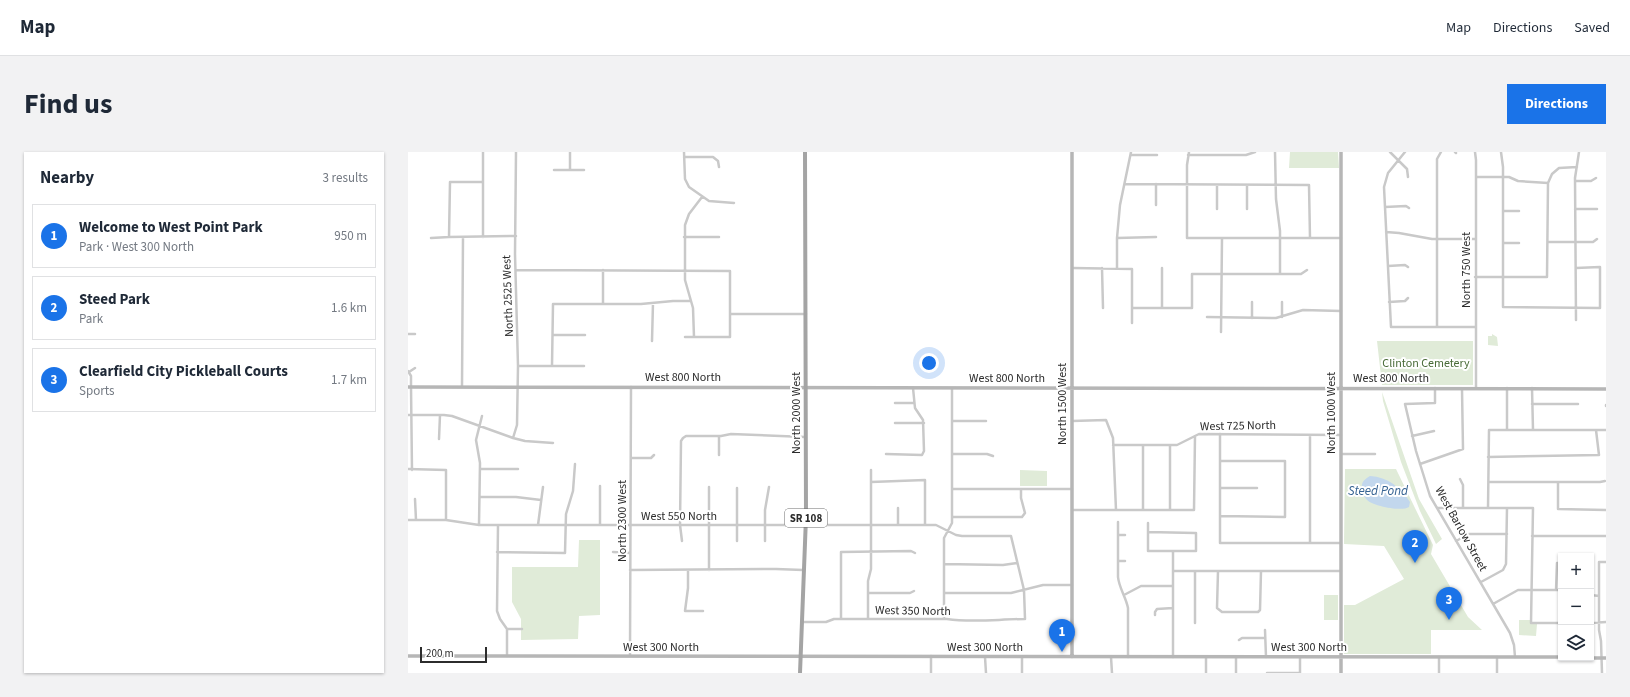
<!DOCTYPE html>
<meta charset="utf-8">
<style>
:root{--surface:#fff;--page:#f2f2f3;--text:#1f2937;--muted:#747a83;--line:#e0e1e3;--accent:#1a73e8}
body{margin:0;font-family:"Source Sans 3",sans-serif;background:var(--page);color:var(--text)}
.controls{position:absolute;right:12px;bottom:12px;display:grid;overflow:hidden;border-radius:0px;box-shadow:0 1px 3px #0004}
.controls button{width:36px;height:36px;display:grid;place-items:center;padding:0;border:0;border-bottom:1px solid var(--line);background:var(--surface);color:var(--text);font:20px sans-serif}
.scale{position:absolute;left:12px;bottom:10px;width:67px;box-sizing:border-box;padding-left:4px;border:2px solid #2c2c2c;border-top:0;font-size:11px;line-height:14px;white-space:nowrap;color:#2c2c2c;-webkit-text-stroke:3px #fff;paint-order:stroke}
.you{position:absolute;left:521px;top:211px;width:14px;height:14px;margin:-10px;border:3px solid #fff;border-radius:50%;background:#1a73e8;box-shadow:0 0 0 6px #1a73e833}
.badge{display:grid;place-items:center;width:26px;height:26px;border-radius:50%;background:var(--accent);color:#fff;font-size:13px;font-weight:700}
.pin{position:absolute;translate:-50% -33px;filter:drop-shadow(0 1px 2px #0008)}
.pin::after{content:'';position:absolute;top:21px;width:14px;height:12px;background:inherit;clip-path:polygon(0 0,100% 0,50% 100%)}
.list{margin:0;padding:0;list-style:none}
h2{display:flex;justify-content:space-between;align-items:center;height:52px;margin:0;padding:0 16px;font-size:17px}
h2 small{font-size:13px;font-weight:400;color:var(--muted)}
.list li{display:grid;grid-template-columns:26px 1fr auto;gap:12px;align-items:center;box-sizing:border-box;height:64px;margin:0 8px 8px;padding:0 8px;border:1px solid var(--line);border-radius:0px}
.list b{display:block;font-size:15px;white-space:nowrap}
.list p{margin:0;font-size:13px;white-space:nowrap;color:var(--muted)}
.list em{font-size:13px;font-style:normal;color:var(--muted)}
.icon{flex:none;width:22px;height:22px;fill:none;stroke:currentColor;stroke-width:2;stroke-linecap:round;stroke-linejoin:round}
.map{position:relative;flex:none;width:1198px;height:521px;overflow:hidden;border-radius:0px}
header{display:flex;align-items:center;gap:24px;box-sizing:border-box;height:56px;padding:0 20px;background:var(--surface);border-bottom:1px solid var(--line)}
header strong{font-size:19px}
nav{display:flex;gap:22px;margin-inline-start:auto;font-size:14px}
.intro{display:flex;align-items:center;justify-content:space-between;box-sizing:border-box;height:96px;padding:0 24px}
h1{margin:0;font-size:28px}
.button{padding:10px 18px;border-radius:0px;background:var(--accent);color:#fff;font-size:14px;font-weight:700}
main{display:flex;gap:24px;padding:0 24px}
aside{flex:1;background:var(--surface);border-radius:0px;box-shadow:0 1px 3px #0004}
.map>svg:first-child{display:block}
.green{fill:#e0ebd8}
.water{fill:#c2d7ed}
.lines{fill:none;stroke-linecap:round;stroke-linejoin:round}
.street{stroke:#c9c9c9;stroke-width:2.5}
.secondary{stroke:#b6b6b6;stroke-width:3.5}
.primary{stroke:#a4a4a4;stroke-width:4}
.labels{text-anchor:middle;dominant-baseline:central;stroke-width:4;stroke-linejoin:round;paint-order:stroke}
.shield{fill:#fff;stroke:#6b6b6b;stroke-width:1}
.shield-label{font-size:11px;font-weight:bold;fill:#2c2c2c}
.street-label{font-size:12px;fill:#2c2c2c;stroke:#fff}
.park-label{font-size:12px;fill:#486a37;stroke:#fff}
.water-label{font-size:13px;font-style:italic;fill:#366392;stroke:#fff}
</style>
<header>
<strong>Map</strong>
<nav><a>Map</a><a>Directions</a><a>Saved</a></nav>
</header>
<div class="intro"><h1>Find us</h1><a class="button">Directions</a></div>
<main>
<aside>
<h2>Nearby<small>3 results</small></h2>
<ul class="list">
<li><span class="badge">1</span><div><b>Welcome to West Point Park</b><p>Park · West 300 North</p></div><em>950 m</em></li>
<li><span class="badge">2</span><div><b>Steed Park</b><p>Park</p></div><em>1.6 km</em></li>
<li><span class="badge">3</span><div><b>Clearfield City Pickleball Courts</b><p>Sports</p></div><em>1.7 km</em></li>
</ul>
</aside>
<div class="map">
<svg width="1198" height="521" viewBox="0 0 1198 521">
<rect width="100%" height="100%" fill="#fff"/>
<!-- green -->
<path class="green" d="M882 0H930L931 16H881Z
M1084 182 1089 185 1090 194 1080 193V184H1084Z
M969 189H1065V233H974Z
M974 240 1011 347 1034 387 1028 392 1012 359 993 310 975 249Z
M937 317H988L1025 393 1023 402 1060 465 1074 478H1023V502H936V453H947L996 427 976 394 936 392Z
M612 318 639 319V334H612Z
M171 388H192V463L171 464 170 487 113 488V467L104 450V415H170Z
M916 443H930V468H916Z
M1111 468H1122V472H1129L1128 484 1111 483Z"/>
<!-- water -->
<path class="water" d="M962 324C980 325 992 335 1002 350L1001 355C994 360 965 354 959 348 956 345 954 340 954 336 953 330 957 327 962 324Z"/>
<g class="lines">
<!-- street -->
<path class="street" d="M162 0V18
M276 0 277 27 281 35 301 49 326 51
M781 0 779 13V86H933
M867 0 868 47 872 79V122
M982 0 999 17 1000 25
M997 0 980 21 976 35 983 175H1067
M1047 0 1048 1
M1067 0 1068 8V236
M1093 0 1095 15V155L1192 156V115L1168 116
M723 3H749
M780 3H838L847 0
M276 5H305L310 9 311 15
M146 18H176
M1068 25H1101L1110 29 1140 31
M1167 29H1183L1188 26
M717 32 901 33 902 86
M748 32V53
M977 55 998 54 1001 56
M809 57V33
M839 57V33
M1167 57H1189
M1095 59H1111
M978 80 991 81 1024 87H1067
M41 85 42 30H75
M75 85V0
M276 85H311
M23 86 41 85 108 84
M709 86 748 85
M1140 90H1185L1189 87
M1095 91H1111
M980 114 997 113 1000 115
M665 116 724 117V171
M694 116 695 156
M709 116V86L712 53 723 0
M108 118 322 119V185H286
M195 118V152
M1067 125H1139L1140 31 1144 22 1151 16 1169 15
M981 150 997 149 1000 146
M724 156H784V122H893L899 118
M754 156V116
M322 162H398
M799 165 868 166 895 158 933 159
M874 165V150
M844 166V150
M1168 168 1167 26 1171 0
M1029 175V7L1033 0
M813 180 814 86
M0 182H7
M145 183H177
M277 185H286L285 156 277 128V73L281 62 294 45
M244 189 245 151
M110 214H176
M144 214 145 152H233L265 149H283
M0 219 3 224V235L4 318
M1 220 7 216
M54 235 55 85
M1027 236V251L997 252 1008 299 1022 344 1102 481 1106 493 1107 505
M1099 236V278
M1124 236 1125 278
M487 251H505
M1124 252H1170
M1198 253V254
M0 263H36L44 264 105 286 117 289 145 291
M544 269H578
M664 269 698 268 705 286 708 358
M487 271H516
M812 282V391H933
M902 283V391
M1004 284 1026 279
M105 286 109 273 110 214 107 102 108 0
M31 287 32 263
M705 293H769L791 282 933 283
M735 293V358
M762 293V358
M478 302 514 303 516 299 515 268 507 256 505 236
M544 302H579L585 304
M933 302H967
M311 303V284
M1080 305 1191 303 1188 278
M223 306H243L246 303
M1012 312 1055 297 1054 237
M0 317 38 318V368
M72 317H110
M1052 327 1055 333V356
M463 330 517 328V373
M1081 330H1192L1197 329
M1150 330V357L1198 358
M192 334V373
M301 335V418
M812 336H849
M544 337H664
M72 345H108L133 348
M7 347 8 368
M490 356V373
M1030 356H1125L1123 471H1153
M1080 356 1081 278H1198
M664 358H786L787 284
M812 364 877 365V309H812
M544 365H614L617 361 613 346V337
M0 368H38L71 373H528L548 383 554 384H603L616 438 617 467C591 467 565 471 539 467H426L418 470H394
M710 370V425C711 436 718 445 720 456V505
M740 371C740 380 740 389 740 399H788V381H787L740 380
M71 373 72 311 68 288 74 264
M90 373 89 459 92 467 99 477V504
M130 373 135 335
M710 383H717
M1124 384H1198
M274 389 272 373 273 289 275 286 278 284H313L323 282 397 285
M329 389V336
M357 389V358L361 335
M1048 389 1061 382H1099
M765 399V505
M89 400 157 401 158 362 165 339 167 312
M205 400 222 401
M710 409H717
M536 412 595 413 609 411
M222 418 368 417 395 418
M280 418V436L277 459H295
M765 419H933
M787 419V471
M810 419 809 456 814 460H850L852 458 853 419
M1073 430 1095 418 1098 412 1099 356
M1148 438 1149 411H1153
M460 441H502L506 439
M536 441H603L635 433H664
M716 443 733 434H765
M1183 443 1191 444
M1085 452 1110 438H1153
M747 463V460L749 457 765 456
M433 467V400L503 399 507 401
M460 467V429L463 417V318
M536 467V386L544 371V236
M1183 471 1198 470
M99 477H114
M857 478 858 505
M831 488 834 486H857
M222 504 223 235
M523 504V521
M577 505 578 521
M703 505 704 521
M614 521V505
M798 521V505
M828 521V505
M859 521H892
M892 521V505
M1031 521V505
M1089 521V505
M1194 521 1193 489 1191 478V410H1198"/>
<!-- secondary -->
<path class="secondary" d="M0 235 1198 237
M0 504 1153 505
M664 505V0
M1183 506H1198
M933 521V0"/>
<!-- primary -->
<path class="primary" d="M392 521 398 365 397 0"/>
</g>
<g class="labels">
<!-- shield labels -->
<rect class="shield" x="377" y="357" width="42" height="18" rx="3"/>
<g class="shield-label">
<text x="398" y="366">SR 108</text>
</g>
<!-- street labels -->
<g class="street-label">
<text transform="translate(1058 118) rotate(-90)">North 750 West</text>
<text transform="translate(100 144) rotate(-92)">North 2525 West</text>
<text x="275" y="225">West 800 North</text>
<text x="599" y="226">West 800 North</text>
<text x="983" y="226">West 800 North</text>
<text transform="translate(654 252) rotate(-90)">North 1500 West</text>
<text transform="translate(388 261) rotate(-90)">North 2000 West</text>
<text transform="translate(923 261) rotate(-90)">North 1000 West</text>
<text transform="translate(830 274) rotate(-1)">West 725 North</text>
<text x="271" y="364">West 550 North</text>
<text transform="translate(214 369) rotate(-90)">North 2300 West</text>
<text transform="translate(1053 377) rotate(61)">West Barlow Street</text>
<text transform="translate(505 459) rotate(1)">West 350 North</text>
<text x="253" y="495">West 300 North</text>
<text x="577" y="495">West 300 North</text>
<text x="901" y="495">West 300 North</text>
</g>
<!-- park labels -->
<g class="park-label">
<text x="1018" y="211">Clinton Cemetery</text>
</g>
<!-- water labels -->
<g class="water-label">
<text x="970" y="339">Steed Pond</text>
</g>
</g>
</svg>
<div class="controls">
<button>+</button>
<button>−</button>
<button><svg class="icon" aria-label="layers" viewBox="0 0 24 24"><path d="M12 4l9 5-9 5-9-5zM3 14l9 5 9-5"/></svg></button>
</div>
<div class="scale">200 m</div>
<div class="you"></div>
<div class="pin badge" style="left:654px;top:500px">1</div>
<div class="pin badge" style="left:1007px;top:411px">2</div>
<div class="pin badge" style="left:1041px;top:468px">3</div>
</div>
</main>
